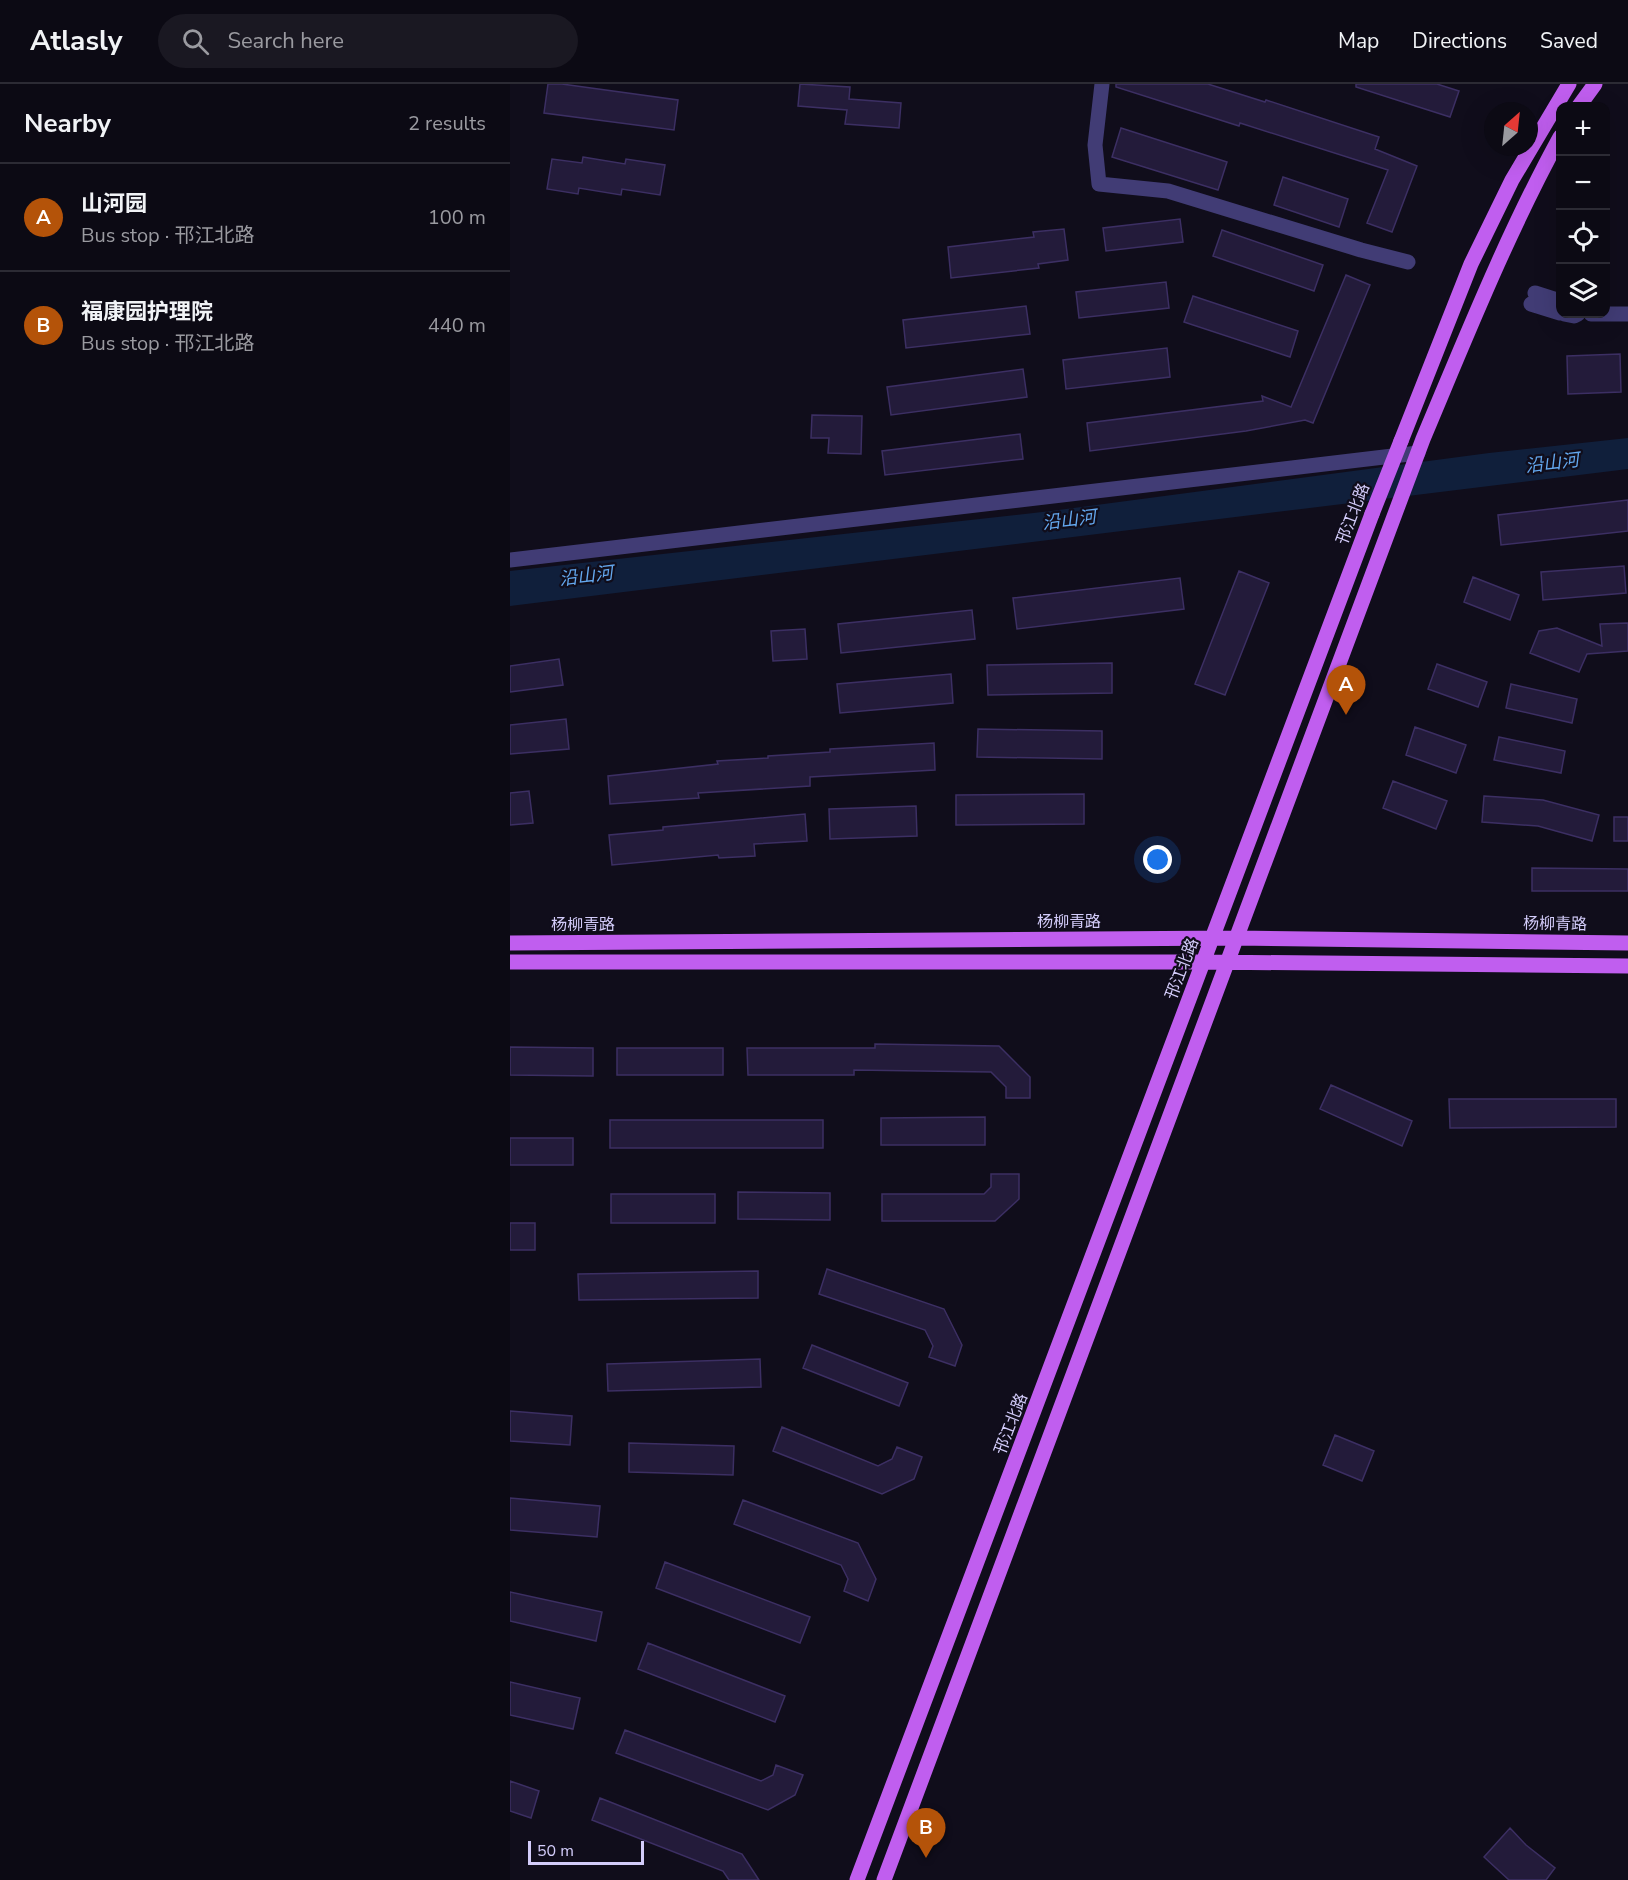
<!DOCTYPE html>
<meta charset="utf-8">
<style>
:root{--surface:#0c0a14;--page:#1a1822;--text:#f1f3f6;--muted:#9a9aa0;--line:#2c2b34;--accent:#b45309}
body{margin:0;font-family:"Nunito Sans","Noto Sans SC",sans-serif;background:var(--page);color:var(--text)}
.controls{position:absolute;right:18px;top:18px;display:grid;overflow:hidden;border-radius:12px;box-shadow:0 6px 24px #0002}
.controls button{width:54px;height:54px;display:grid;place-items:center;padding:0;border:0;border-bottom:2px solid var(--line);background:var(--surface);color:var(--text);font:30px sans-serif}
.compass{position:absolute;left:974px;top:18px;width:54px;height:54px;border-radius:50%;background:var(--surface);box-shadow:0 6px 24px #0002;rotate:27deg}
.scale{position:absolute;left:18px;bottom:15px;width:116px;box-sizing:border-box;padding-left:6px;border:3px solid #d3ccfa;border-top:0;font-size:16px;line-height:21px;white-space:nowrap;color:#d3ccfa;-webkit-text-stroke:4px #100d1b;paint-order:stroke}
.you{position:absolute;left:648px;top:776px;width:21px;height:21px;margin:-15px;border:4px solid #fff;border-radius:50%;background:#1a73e8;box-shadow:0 0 0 9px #1a73e833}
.badge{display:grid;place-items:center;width:39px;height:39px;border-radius:50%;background:var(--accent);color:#fff;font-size:20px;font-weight:700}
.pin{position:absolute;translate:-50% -50px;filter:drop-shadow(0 2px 3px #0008)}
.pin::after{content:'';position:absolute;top:32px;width:21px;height:18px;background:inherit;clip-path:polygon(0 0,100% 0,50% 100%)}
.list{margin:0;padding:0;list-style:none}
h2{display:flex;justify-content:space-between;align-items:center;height:78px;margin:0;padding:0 24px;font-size:26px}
h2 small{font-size:20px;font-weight:400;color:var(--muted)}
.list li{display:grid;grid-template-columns:39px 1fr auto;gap:18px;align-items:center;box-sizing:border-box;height:108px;padding:0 24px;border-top:2px solid var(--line)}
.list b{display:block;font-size:22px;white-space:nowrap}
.list p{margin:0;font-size:20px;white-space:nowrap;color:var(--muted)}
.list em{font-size:20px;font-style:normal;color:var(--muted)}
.icon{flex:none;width:33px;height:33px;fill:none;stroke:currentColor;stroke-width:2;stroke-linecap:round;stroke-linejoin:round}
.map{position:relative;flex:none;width:1118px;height:1796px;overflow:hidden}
header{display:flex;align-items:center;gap:36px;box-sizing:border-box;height:84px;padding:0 30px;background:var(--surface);border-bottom:2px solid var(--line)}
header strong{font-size:28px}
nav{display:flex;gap:33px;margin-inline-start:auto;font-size:21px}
.search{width:420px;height:54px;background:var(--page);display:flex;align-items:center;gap:15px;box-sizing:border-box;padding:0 21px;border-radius:33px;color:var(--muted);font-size:22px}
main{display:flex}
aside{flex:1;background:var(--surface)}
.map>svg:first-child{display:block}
.water{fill:#101f3b}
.building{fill:#231b3a;stroke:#3c2f63;stroke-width:1.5}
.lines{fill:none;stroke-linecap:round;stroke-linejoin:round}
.minor{stroke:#413c75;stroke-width:15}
.major{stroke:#c05eef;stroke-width:15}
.major-bridge{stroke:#c05eef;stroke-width:15}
.labels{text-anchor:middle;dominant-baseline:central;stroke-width:4.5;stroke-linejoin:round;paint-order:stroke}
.street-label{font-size:16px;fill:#d3ccfa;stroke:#100d1b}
.water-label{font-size:18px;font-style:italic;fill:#64a8ef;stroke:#100d1b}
</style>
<header>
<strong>Atlasly</strong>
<div class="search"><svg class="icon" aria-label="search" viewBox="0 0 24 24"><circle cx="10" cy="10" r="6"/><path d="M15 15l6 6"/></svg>Search here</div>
<nav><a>Map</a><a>Directions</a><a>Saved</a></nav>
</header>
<main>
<aside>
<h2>Nearby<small>2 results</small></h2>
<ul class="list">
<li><span class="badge">A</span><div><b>山河园</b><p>Bus stop · 邗江北路</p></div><em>100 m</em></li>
<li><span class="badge">B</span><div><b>福康园护理院</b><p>Bus stop · 邗江北路</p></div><em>440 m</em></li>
</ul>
</aside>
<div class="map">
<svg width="1118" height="1796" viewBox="0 0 1118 1796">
<rect width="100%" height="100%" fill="#100d1b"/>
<!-- water -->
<path class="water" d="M1118 354V385L0 522V487L541 427 979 369Z"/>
<!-- building -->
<path class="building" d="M38 0H52L168 16 164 46 34 29Z
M290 0 340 3 339 15 391 19 389 44 335 40 337 26 288 22Z
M606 0H698L755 18 756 16 869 53 865 65 907 82 882 148 857 139 878 86 730 39 729 42 606 3Z
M846 0H927L949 7 940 33 846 3Z
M611 44 717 78 708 106 602 73Z
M73 73 115 80 116 75 155 81 150 111 112 105 111 111 69 104 68 110 37 105 42 75 72 79Z
M773 93 838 115 829 143 764 121Z
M670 135 673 158 596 167 593 144Z
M554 145 558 176 528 180 529 184 441 194 438 163 524 153 523 148Z
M712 146 813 181 804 207 703 172Z
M836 191 860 201 803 339 795 336 736 347 580 367 577 339 753 317 752 312 781 323Z
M656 198 659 224 569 234 566 208Z
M683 212 788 247 780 273 674 238Z
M516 222 520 250 396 264 393 236Z
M657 264 660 293 556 305 553 276Z
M1110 270 1111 308 1058 310 1057 272Z
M513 285 517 313 381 331 377 303Z
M302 331 352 332 351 370 318 369 319 354H301Z
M510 350 513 375 375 391 372 367Z
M1118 416V447L991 461 988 431Z
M1114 482 1116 509 1033 516 1031 488Z
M729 487 759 499 715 611 685 600Z
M963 493 1009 511 1000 536 954 518Z
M670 494 674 525 507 545 503 514Z
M462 526 465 555 331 569 328 540Z
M1118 539V567L1077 570 1069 588 1020 569 1029 547 1047 544 1092 562 1090 540Z
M295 545 297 575 263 577 261 547Z
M49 575 53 601 0 608V582Z
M602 579V609L478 611 477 581Z
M927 580 977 598 968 623 918 605Z
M441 590 443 619 330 629 327 600Z
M1001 600 1067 615 1062 639 996 624Z
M56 635 59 665 0 670V641Z
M905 643 956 661 946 689 896 671Z
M468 645 592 647V675L467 673Z
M989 653 1055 667 1051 689 984 676Z
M424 659 425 686 300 693V702L188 709 189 714 100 720 98 692 208 680 207 677 258 674V672L320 668V665Z
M883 697 937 717 926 745 873 724Z
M19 707 23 739 0 741V709Z
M574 710V740L446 741V711Z
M974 712 1033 716 1089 731 1082 757 1028 742 972 738Z
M406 722 407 752 320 755 319 725Z
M295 730 297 757 244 760 245 772 209 774 208 771 102 781 99 751 153 746V743Z
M1104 733H1118V757H1104Z
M1022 784 1118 785V807H1022Z
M365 960 489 962 520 993V1014H496V1003L481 988 344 986V991H238L237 964H365Z
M0 963 83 964V992L0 991Z
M107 964H213V991H107Z
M821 1001 902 1037 892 1062 810 1025Z
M939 1015H1106V1043L940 1044Z
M475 1033V1061H371V1034Z
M100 1036H313V1064H100Z
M0 1054H63V1081H0Z
M481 1090H509V1115L485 1137H372V1110H474L481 1103Z
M228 1108 320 1109V1136L228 1135Z
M101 1110H205V1139H101Z
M0 1139H25V1166H0Z
M317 1185 434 1225 452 1261 445 1282 419 1273 423 1262 415 1246 309 1210Z
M248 1187V1214L69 1216 68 1190Z
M302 1261 398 1299 389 1322 293 1284Z
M250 1275 251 1303 98 1307 97 1280Z
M0 1327 62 1332 60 1361 0 1357Z
M272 1343 368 1382 382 1375 387 1363 412 1373 404 1395 372 1410 263 1367Z
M825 1351 864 1367 852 1397 813 1381Z
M119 1359 224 1362 223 1391 119 1388Z
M0 1414 90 1422 87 1453 0 1446Z
M233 1416 348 1459 366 1495 358 1517 334 1507 338 1495 331 1481 224 1440Z
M155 1478 300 1533 290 1559 146 1504Z
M0 1508 92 1528 86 1557 0 1537Z
M138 1559 275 1612 265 1638 128 1585Z
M0 1598 70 1614 63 1645 0 1631Z
M115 1646 251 1697 263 1691 266 1681 293 1691 285 1711 258 1726 106 1669Z
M0 1697 29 1707 21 1734 0 1727Z
M90 1714 232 1770 249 1796H219L213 1787 82 1736Z
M1000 1744 1016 1761 1045 1784 1036 1796H999L974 1773Z"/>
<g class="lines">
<!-- minor -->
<path class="minor" d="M592 0 585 61 589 100 658 107 851 166 898 178
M1025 209 1050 217
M1021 220 1050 229
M1054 230 1064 232 1068 230
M1081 230H1118
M0 476 908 369"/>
<!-- major -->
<path class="major" d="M1069 22 1085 0
M891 357 961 180 1002 96 1059 0
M0 859 727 854 1118 859
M0 878H694L1118 882
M347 1796 862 430
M374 1796 913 355C956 253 997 150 1050 53"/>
<!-- major-bridge -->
<path class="major-bridge" d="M862 430 891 357"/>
</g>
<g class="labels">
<!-- street labels -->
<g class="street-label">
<text transform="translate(843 430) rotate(-69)">邗江北路</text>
<text x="559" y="838">杨柳青路</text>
<text transform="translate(1045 840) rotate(1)">杨柳青路</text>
<text x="73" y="841">杨柳青路</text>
<text transform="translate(672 885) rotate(-69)">邗江北路</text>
<text transform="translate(501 1340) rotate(-69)">邗江北路</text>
</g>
<!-- water labels -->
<g class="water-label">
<text transform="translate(1042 379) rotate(-7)">沿山河</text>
<text transform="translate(559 436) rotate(-7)">沿山河</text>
<text transform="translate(76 492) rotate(-7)">沿山河</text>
</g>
</g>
</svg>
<div class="controls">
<button>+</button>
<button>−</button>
<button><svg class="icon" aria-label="locate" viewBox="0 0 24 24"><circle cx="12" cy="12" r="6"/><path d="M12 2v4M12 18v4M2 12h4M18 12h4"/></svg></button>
<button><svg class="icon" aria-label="layers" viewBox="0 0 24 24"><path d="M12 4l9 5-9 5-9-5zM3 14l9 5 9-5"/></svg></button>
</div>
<svg class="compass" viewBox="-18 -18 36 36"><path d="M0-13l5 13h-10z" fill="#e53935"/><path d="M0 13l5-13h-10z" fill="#9a9aa0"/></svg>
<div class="scale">50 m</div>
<div class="you"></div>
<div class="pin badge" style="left:836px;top:631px">A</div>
<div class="pin badge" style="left:416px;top:1774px">B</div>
</div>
</main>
